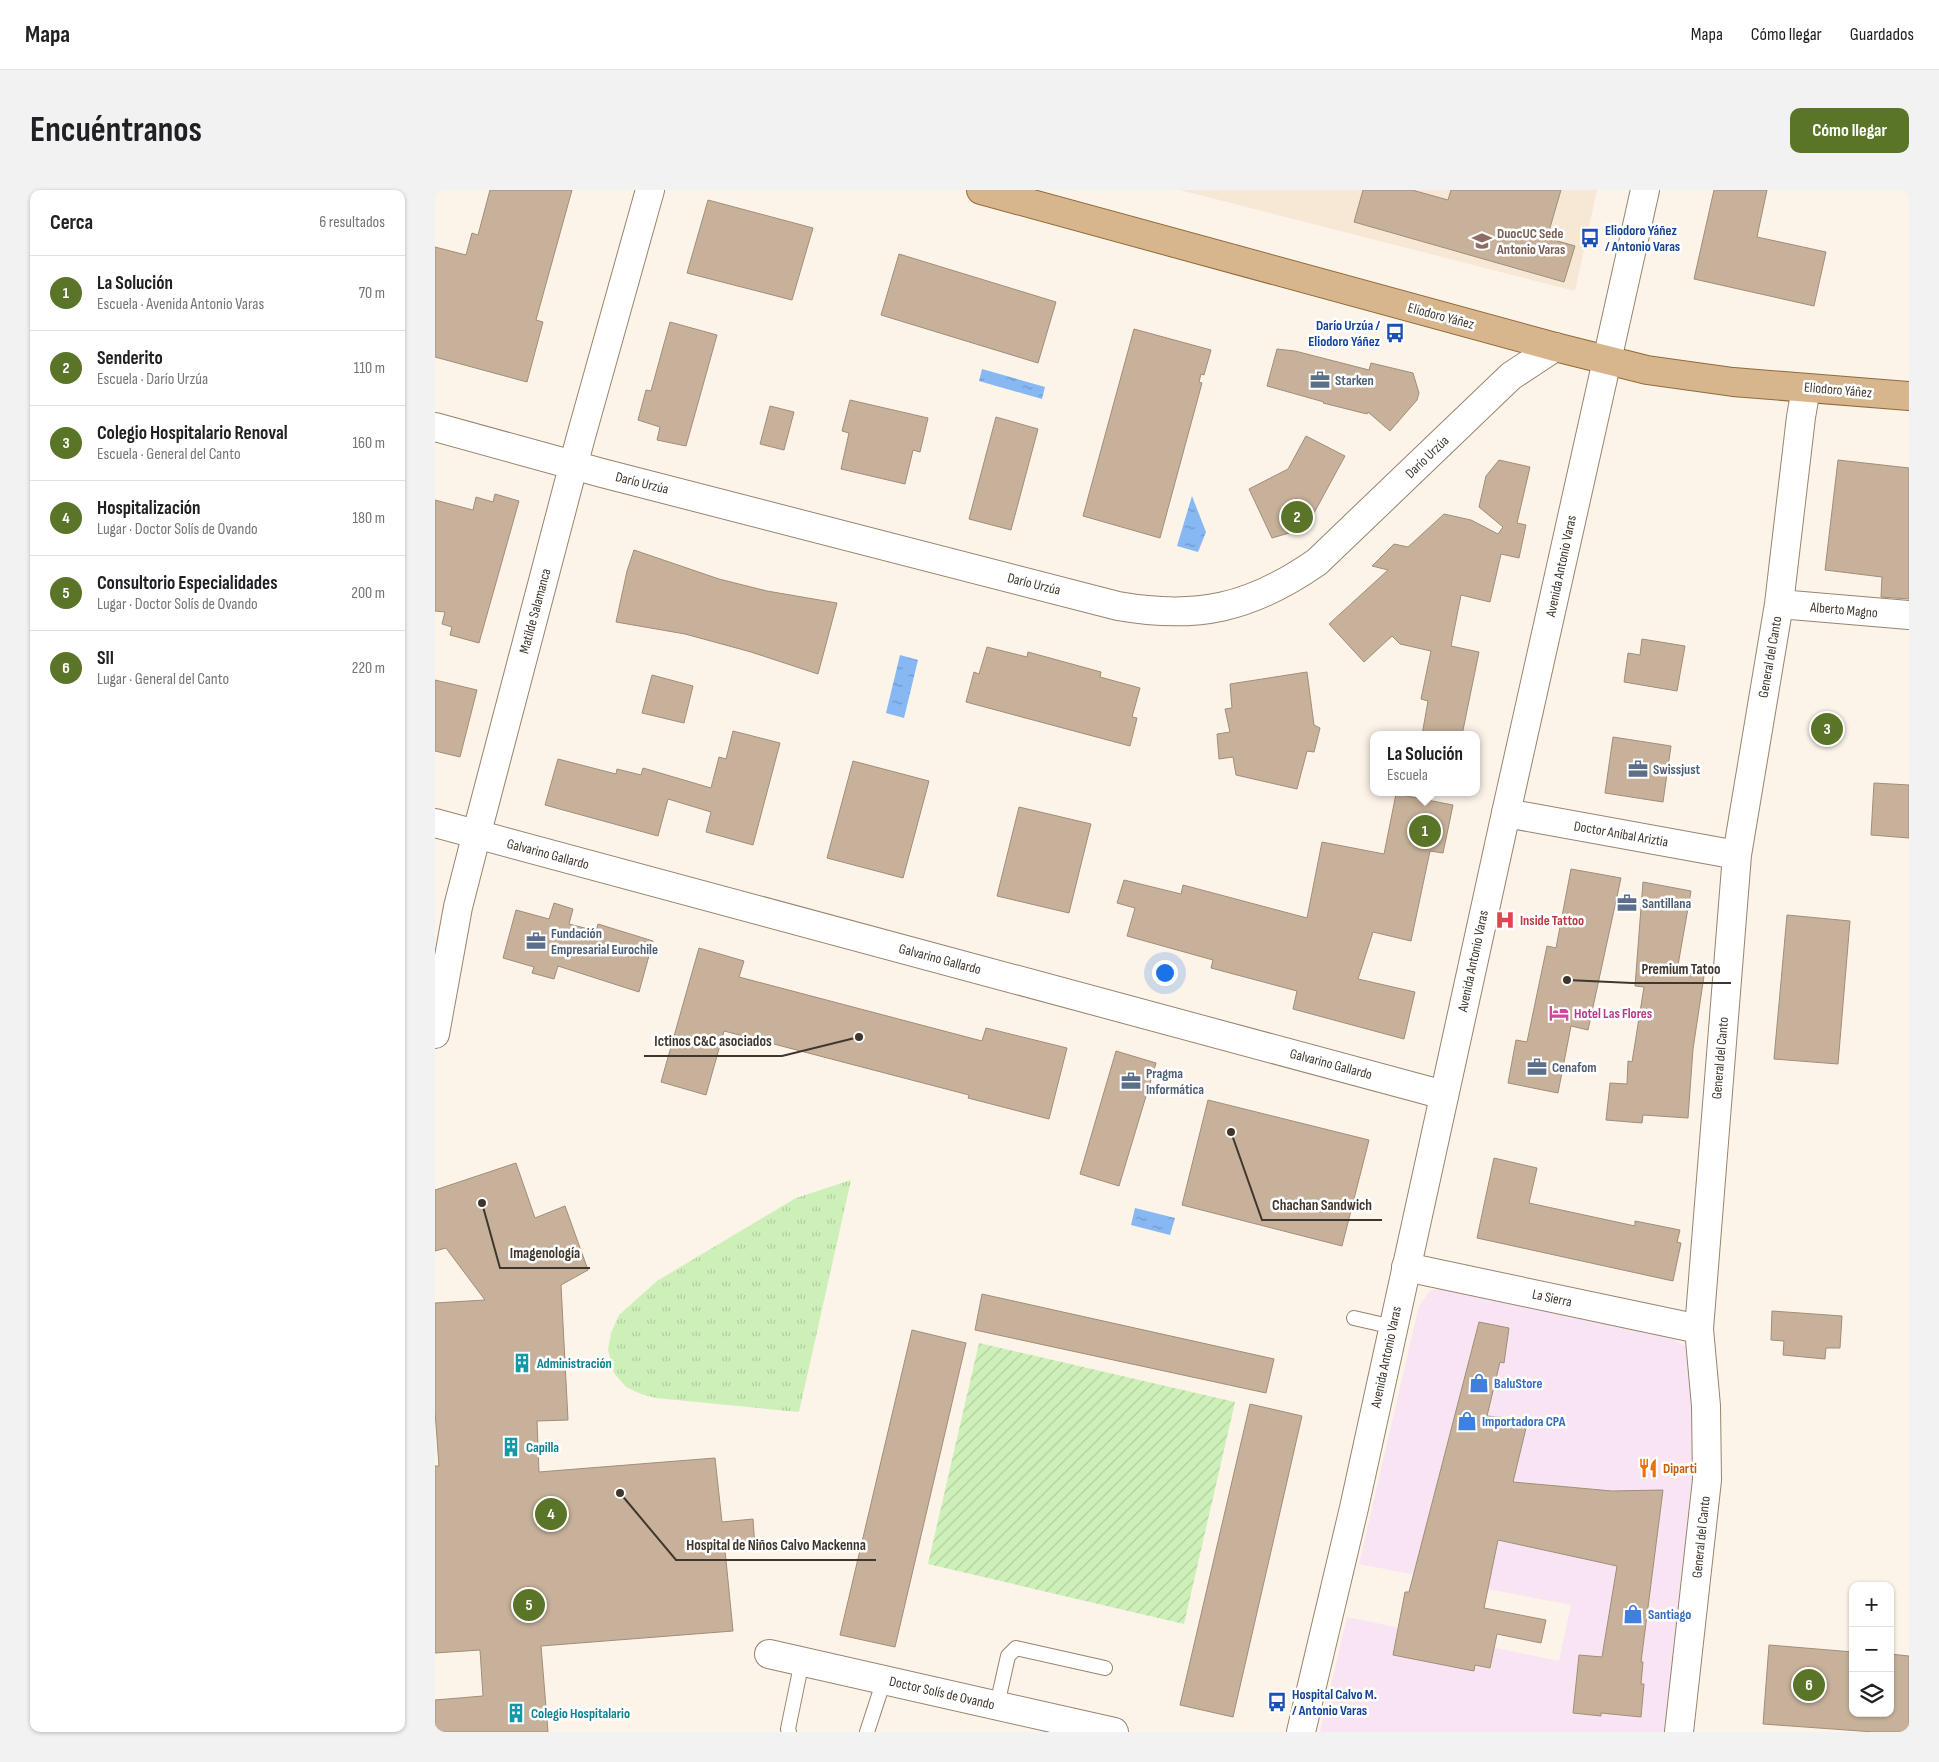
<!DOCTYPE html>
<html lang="es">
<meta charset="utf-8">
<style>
:root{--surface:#fff;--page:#f2f2f2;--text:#202124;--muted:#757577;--line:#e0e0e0;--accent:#5a7528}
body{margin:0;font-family:"Sofia Sans Condensed",sans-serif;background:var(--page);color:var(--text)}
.controls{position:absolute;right:15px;bottom:15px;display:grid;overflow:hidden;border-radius:10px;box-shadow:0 1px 4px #0004}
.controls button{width:45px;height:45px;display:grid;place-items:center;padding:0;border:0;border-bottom:1px solid var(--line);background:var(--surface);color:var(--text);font:25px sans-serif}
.you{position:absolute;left:729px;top:782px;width:18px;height:18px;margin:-12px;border:4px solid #fff;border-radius:50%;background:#1a73e8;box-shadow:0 0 0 8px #1a73e833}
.badge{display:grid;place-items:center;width:32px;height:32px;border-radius:50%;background:var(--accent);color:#fff;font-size:16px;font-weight:700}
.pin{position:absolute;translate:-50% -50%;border:2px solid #fff;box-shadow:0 1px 5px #0006}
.popup{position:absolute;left:935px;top:541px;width:110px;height:65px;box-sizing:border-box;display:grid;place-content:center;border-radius:10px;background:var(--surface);filter:drop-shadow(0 1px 4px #0005);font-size:16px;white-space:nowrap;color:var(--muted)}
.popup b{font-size:19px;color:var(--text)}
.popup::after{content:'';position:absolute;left:50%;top:100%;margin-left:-10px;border:10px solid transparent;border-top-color:var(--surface)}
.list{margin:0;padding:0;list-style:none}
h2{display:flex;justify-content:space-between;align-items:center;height:65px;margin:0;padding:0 20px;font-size:21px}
h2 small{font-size:16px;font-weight:400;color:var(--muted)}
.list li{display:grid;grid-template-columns:32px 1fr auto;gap:15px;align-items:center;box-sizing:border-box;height:75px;padding:0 20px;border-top:1px solid var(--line)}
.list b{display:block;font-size:19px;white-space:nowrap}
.list p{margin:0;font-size:16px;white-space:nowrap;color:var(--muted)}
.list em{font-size:16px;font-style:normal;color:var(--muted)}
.icon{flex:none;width:28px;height:28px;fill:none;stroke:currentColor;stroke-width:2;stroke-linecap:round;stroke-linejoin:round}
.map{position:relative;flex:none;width:1474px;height:1542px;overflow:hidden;border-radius:10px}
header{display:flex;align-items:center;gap:30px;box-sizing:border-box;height:70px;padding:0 25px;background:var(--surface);border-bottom:1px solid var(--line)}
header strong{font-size:24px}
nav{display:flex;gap:28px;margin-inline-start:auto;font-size:18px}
.intro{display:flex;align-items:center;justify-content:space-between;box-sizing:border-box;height:120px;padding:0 30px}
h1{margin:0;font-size:35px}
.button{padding:12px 22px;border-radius:10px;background:var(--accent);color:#fff;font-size:18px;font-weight:700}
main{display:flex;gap:30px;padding:0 30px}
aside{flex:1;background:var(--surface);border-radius:10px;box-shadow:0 1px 4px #0004}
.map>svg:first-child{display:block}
.commercial{fill:#f8e4f3}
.education{fill:#f7e8d5}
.grass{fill:url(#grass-tufts)}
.garden{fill:url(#garden-furrows)}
.water{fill:url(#water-ripples)}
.building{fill:#c7b19a;stroke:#a28d77}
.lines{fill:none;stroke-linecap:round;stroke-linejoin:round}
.service-casing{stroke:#98846d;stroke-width:16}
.minor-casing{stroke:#98846d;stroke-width:30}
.secondary-casing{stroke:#98846d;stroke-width:30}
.primary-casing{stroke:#916a3a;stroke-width:30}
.service{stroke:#fff;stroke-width:14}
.minor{stroke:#fff;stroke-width:28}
.secondary{stroke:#fff;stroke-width:28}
.primary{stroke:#d7b68d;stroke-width:28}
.labels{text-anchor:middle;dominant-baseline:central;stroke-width:5;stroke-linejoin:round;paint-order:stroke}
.transit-label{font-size:14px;font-weight:bold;fill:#164399;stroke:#fff;text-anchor:start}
.education-label{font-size:14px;font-weight:bold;fill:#785e54;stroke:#fff;text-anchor:start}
.street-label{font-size:14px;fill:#3f372d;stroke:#fff}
.service-label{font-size:14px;font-weight:bold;fill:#4e5e75;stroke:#fff;text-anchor:start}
.health-label{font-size:14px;font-weight:bold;fill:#be3a42;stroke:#fff;text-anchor:start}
.hotel-label{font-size:14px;font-weight:bold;fill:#b23c85;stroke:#fff;text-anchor:start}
.culture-label{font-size:14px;font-weight:bold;fill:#0d838f;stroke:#fff;text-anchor:start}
.shop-label{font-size:14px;font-weight:bold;fill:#366cbe;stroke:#fff;text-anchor:start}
.food-label{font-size:14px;font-weight:bold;fill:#c56008;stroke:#fff;text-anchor:start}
.leader{fill:none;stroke:#3f372d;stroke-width:2}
.callout-dot{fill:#3f372d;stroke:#fff;stroke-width:2}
.callout-label{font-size:15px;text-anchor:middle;font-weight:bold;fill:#3f372d;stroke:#fff;stroke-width:5;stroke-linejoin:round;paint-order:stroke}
</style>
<header>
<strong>Mapa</strong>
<nav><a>Mapa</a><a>Cómo llegar</a><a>Guardados</a></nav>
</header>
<div class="intro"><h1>Encuéntranos</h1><a class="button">Cómo llegar</a></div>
<main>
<aside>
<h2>Cerca<small>6 resultados</small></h2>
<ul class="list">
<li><span class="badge">1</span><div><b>La Solución</b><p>Escuela · Avenida Antonio Varas</p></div><em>70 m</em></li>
<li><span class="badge">2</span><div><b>Senderito</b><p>Escuela · Darío Urzúa</p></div><em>110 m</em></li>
<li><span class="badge">3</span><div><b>Colegio Hospitalario Renoval</b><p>Escuela · General del Canto</p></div><em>160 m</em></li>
<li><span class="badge">4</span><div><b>Hospitalización</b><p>Lugar · Doctor Solís de Ovando</p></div><em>180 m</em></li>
<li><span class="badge">5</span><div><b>Consultorio Especialidades</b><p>Lugar · Doctor Solís de Ovando</p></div><em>200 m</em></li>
<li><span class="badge">6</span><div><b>SII</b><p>Lugar · General del Canto</p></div><em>220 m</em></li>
</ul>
</aside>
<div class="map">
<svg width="1474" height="1542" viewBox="0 0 1474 1542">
<defs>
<pattern id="grass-tufts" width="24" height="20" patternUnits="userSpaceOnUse" patternTransform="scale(1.25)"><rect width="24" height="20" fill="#cdf0b9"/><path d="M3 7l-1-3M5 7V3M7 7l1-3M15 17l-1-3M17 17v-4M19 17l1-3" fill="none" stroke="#b1ce9f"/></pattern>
<pattern id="garden-furrows" width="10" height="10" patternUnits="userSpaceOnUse" patternTransform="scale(1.25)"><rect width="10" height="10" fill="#cdf0b9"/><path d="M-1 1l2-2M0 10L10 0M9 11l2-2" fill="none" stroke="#b1ce9f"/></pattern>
<pattern id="water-ripples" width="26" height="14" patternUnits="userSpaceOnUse" patternTransform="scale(1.25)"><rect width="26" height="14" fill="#87b8f3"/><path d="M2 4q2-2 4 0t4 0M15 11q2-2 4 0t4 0" fill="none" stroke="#7096c5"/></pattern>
</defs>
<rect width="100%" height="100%" fill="#fcf3e9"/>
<!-- commercial -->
<path class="commercial" d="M1007 1098 1236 1148 1250 1156 1258 1217 1261 1289 1232 1542H885L912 1427 1124 1471 1136 1415 924 1374 984 1116 995 1101Z"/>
<!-- education -->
<path class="education" d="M745 0H1162L1140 101Z"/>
<!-- grass -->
<path class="grass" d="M416 990 364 1222 221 1208 206 1204 191 1197 179 1183 173 1160 176 1143 184 1125 222 1091 361 1008Z"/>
<!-- garden -->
<path class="garden" d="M544 1153 800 1212 749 1434 493 1374Z"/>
<!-- water -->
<path class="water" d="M547 179 610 197 607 209 544 191Z
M757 306 771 342 763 362 742 356Z
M465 465 483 470 469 528 451 523Z
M700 1018 740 1028 735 1045 696 1035Z"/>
<!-- building -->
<path class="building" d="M55 0H137L101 130 108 132 92 192 0 167V57L31 65 37 43 43 45Z
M928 0H977L1013 10 1016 0H1126L1112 48 1140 56 1129 92 919 32Z
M1279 0H1332L1322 47 1391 62 1379 116 1259 89Z
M273 10 378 38 357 110 252 83Z
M464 64 621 112 603 173 446 125Z
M235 132 282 145 251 256 222 250 225 237 203 230 211 200 216 201Z
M699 139 776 160 769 185 766 184 764 192 767 193 725 348 648 326Z
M842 159 860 161 934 180 936 173 978 183 984 203 982 210 955 241 933 222 932 224 888 213 889 212 832 196Z
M415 210 493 228 485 262 478 260 470 294 406 279 414 243 407 241Z
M335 216 359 222 349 260 325 254Z
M561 227 603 239 576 340 534 329Z
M871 246 910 266 879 323 854 343 837 348 814 299 853 279Z
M1064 270 1095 277 1082 333 1091 335 1084 368 1066 364 1055 412 1026 405 1016 456 1044 462 1027 545H987L993 511 986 509 996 461 965 454 957 446 929 472 894 434 953 380 937 376 959 354 973 357 1009 324 1036 330 1063 344 1068 337 1044 317 1051 286Z
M1403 270 1474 278V409L1446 407 1447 387 1390 380Z
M60 304 84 311 44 453 15 445 17 437 7 434 10 422 0 421V310L38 320 41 307 58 312Z
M199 360 284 389 332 401 402 413 383 484 316 462 250 444 181 432 192 381Z
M1207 449 1250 456 1242 501 1189 492 1193 463 1205 465Z
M552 457 592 467 593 462 666 482 665 487 705 498 697 527 702 528 695 556 531 512 539 482 544 484Z
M872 482 879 535 885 538 879 562 872 561 862 599 801 585 798 567 784 569 782 544 795 542 790 519 797 518 795 494Z
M217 485 258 496 249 533 207 523Z
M0 490 42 500 25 567 0 561Z
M298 541 345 553 318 655 271 642 276 622 233 609 223 646 110 615 123 569 181 584 182 579 206 585 208 578 276 598 284 567 291 569Z
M1178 547 1236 556 1228 612 1170 603Z
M418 571 494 591 468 688 392 668Z
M1439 593 1474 595V648L1436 645Z
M961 604 1018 615 1008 663 995 661 976 751 938 742 923 789 980 802 969 849 858 819 862 801 776 778 778 770 692 746 700 718 682 713 689 690 746 704 748 695 872 728 887 652 949 664Z
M584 617 656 634 634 723 562 706Z
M1136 679 1186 688 1153 840 1136 836 1123 903 1073 893 1081 850 1092 852 1112 756 1121 758Z
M1208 692 1256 701 1242 781 1269 786 1258 859 1253 928 1208 925 1207 933 1171 930 1175 893 1192 894 1193 871 1197 872 1209 797 1200 796Z
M119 713 138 719 134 734 161 741 163 734 218 751 204 802 123 776 119 789 97 783 99 777 68 768 81 720 114 729Z
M1352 725 1415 731 1403 874 1339 869Z
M264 758 309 771 304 787 547 851 551 838 632 858 614 929 533 908 534 905 289 841 271 905 226 892Z
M681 861 721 873 684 996 645 984Z
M773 910 934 950 907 1056 747 1015Z
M1059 968 1102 978 1094 1013 1200 1036V1031L1245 1040 1242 1052 1246 1053 1238 1091 1042 1048Z
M81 973 100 1028 130 1016 153 1080 126 1095 133 1230 102 1231 104 1282 280 1268 287 1332 318 1329 320 1357 290 1360 298 1441 106 1456 113 1542H0V1510L48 1506 45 1460 0 1463V1276H4L0 1221V1113L50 1110 11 1058 0 1061V1000Z
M547 1104 839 1169 831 1203 540 1140Z
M1337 1121 1407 1126 1405 1158H1391L1390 1169 1348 1165 1349 1151 1336 1150Z
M1044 1132 1074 1138 1069 1173 1065 1172 1052 1226 1093 1230 1078 1292 1177 1301 1228 1300 1206 1472H1208L1206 1494H1209L1206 1527 1166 1523V1526L1138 1523 1144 1465 1167 1467 1182 1376 1063 1350 1049 1418 1111 1430 1106 1453 1062 1444 1055 1478 1040 1475 1039 1481 958 1465 970 1402H974Z
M477 1140 531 1153 460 1457 405 1445Z
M815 1214 867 1226 798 1527 745 1515Z
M1334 1455 1418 1462V1523H1455V1464L1474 1466V1542H1439L1328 1534Z"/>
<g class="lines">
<defs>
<path id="service" d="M919 1128 958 1137
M562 1515 573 1466 581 1458 670 1478
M354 1542 353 1539 367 1471
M432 1542 449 1490"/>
<path id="minor" d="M0 237 167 283 683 416C762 430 816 418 882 372L1076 186 1120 157
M1344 414 1474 425
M1071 623 1302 665
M0 633 1009 905
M0 844 23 717 45 631 145 250 215 0
M971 1077 1264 1139
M334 1464 679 1542
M1244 1542 1272 1290 1271 1216 1264 1139 1302 665 1344 414 1366 227 1371 198"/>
<path id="secondary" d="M866 1542 919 1318 1071 623 1210 0"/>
<path id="primary" d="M546 0 1120 157 1212 180 1298 192 1474 206"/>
</defs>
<!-- service casing -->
<use href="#service" class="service-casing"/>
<!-- minor casing -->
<use href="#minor" class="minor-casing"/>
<!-- secondary casing -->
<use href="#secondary" class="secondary-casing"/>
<!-- primary casing -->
<use href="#primary" class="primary-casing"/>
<!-- service -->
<use href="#service" class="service"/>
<!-- minor -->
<use href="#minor" class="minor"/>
<!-- secondary -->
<use href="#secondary" class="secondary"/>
<!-- primary -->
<use href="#primary" class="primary"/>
</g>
<!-- icons -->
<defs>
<symbol id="bus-bare" viewBox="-9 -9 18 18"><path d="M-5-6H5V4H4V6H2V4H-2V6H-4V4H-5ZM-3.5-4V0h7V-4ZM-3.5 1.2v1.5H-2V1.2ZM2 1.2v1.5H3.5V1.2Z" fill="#1a4fb4" stroke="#fff" stroke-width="2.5" paint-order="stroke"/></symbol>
<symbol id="university-bare" viewBox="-9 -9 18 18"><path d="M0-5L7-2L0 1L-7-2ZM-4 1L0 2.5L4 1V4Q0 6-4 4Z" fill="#8d6e63" stroke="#fff" stroke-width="2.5" paint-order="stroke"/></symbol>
<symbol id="office-bare" viewBox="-9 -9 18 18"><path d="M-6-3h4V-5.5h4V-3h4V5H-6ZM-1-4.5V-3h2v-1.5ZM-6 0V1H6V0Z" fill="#5c6f8a" stroke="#fff" stroke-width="2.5" paint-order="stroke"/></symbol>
<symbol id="hospital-bare" viewBox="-9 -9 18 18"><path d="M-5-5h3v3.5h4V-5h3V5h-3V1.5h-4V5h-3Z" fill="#e0444e" stroke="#fff" stroke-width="2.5" paint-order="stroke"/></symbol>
<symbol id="hotel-bare" viewBox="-9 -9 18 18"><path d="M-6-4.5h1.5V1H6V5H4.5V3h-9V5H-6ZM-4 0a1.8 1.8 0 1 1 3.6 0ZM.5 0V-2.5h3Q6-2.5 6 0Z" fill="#d1479c" stroke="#fff" stroke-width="2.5" paint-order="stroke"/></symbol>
<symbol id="building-bare" viewBox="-9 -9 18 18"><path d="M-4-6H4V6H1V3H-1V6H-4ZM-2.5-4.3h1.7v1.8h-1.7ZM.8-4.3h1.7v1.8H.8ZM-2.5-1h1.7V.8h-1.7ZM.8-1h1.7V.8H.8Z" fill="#0f9aa8" stroke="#fff" stroke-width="2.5" paint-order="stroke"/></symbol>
<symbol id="shop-bare" viewBox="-9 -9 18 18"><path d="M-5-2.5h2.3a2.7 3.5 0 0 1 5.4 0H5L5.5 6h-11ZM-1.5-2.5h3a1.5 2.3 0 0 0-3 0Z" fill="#3f7fe0" stroke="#fff" stroke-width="2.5" paint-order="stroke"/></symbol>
<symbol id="restaurant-bare" viewBox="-9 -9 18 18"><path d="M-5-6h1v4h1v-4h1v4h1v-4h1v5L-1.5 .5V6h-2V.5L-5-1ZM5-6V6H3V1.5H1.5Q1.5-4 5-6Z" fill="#e8710a" stroke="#fff" stroke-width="2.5" paint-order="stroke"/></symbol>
</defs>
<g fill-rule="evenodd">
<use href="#bus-bare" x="1141" y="34" width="28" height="28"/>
<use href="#university-bare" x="1033" y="37" width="28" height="28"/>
<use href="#bus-bare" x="946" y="129" width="28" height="28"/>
<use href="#office-bare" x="871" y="176" width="28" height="28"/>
<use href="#office-bare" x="1189" y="565" width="28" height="28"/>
<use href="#office-bare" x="1178" y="699" width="28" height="28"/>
<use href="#hospital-bare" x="1056" y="716" width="28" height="28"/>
<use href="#office-bare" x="87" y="737" width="28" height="28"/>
<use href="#hotel-bare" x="1110" y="809" width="28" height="28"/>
<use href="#office-bare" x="1088" y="863" width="28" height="28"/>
<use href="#office-bare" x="682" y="877" width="28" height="28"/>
<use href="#building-bare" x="73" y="1159" width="28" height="28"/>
<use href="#shop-bare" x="1030" y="1179" width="28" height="28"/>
<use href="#shop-bare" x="1018" y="1217" width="28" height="28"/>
<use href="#building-bare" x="62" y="1243" width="28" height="28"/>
<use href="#restaurant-bare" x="1199" y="1264" width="28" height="28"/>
<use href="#shop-bare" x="1184" y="1410" width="28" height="28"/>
<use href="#bus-bare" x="828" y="1498" width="28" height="28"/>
<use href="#building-bare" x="67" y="1509" width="28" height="28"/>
</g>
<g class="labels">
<!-- transit labels -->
<g class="transit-label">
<text x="1170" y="40">Eliodoro Yáñez<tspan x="1170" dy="16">/ Antonio Varas</tspan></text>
<text x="945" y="135" text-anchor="end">Darío Urzúa /<tspan x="945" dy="16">Eliodoro Yáñez</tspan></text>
<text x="857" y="1504">Hospital Calvo M.<tspan x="857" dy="16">/ Antonio Varas</tspan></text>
</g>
<!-- education labels -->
<g class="education-label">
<text x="1062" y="43">DuocUC Sede<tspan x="1062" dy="16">Antonio Varas</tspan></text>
</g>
<!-- street labels -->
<g class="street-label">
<text transform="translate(1006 126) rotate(15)">Eliodoro Yáñez</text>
<text transform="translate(1403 200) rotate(5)">Eliodoro Yáñez</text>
<text transform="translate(992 267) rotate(-44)">Darío Urzúa</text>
<text transform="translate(207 293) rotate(14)">Darío Urzúa</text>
<text transform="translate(1126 376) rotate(-78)">Avenida Antonio Varas</text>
<text transform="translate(599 394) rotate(14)">Darío Urzúa</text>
<text transform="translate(1409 420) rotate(5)">Alberto Magno</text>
<text transform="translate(100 421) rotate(-75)">Matilde Salamanca</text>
<text transform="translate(1335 467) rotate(-80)">General del Canto</text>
<text transform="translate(1186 644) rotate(10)">Doctor Aníbal Ariztia</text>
<text transform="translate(113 664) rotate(15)">Galvarino Gallardo</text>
<text transform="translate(505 769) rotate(15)">Galvarino Gallardo</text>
<text transform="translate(1038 771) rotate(-78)">Avenida Antonio Varas</text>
<text transform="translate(1285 868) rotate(-85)">General del Canto</text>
<text transform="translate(896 874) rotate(15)">Galvarino Gallardo</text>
<text transform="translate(1117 1108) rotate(12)">La Sierra</text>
<text transform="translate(951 1167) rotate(-78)">Avenida Antonio Varas</text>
<text transform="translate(1266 1347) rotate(-84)">General del Canto</text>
<text transform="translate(507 1503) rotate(13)">Doctor Solís de Ovando</text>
</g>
<!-- service labels -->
<g class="service-label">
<text x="900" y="190">Starken</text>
<text x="1218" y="579">Swissjust</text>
<text x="1207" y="713">Santillana</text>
<text x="116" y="743">Fundación<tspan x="116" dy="16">Empresarial Eurochile</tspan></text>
<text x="1117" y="877">Cenafom</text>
<text x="711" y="883">Pragma<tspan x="711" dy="16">Informática</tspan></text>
</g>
<!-- health labels -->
<g class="health-label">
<text x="1085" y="730">Inside Tattoo</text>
</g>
<!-- hotel labels -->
<g class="hotel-label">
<text x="1139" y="823">Hotel Las Flores</text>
</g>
<!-- culture labels -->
<g class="culture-label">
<text x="102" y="1173">Administración</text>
<text x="91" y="1257">Capilla</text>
<text x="96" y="1523">Colegio Hospitalario</text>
</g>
<!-- shop labels -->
<g class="shop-label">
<text x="1059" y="1193">BaluStore</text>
<text x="1047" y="1231">Importadora CPA</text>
<text x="1213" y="1424">Santiago</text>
</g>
<!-- food labels -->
<g class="food-label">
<text x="1228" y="1278">Diparti</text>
</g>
</g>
<!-- callouts -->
<path class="leader" d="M1132 790L1197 793H1296M424 847L347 866H209M796 942L827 1030H947M47 1013L65 1078H155M185 1303L241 1370H441"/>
<g class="callout-dot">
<circle cx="1132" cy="790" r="5"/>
<circle cx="424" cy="847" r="5"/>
<circle cx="796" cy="942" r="5"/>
<circle cx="47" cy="1013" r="5"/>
<circle cx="185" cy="1303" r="5"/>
</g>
<g class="callout-label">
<text x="1246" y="784">Premium Tatoo</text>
<text x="278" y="856">Ictinos C&amp;C asociados</text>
<text x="887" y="1020">Chachan Sandwich</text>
<text x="110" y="1068">Imagenología</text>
<text x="341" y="1360">Hospital de Niños Calvo Mackenna</text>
</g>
</svg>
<div class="controls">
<button>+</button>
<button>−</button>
<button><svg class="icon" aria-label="layers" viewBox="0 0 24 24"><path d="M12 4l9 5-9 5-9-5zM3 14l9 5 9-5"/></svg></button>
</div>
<div class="you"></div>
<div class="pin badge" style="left:990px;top:641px">1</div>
<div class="popup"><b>La Solución</b>Escuela</div>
<div class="pin badge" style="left:862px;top:327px">2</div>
<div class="pin badge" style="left:1392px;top:539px">3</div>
<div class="pin badge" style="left:116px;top:1324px">4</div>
<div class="pin badge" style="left:94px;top:1415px">5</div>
<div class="pin badge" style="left:1374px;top:1495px">6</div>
</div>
</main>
